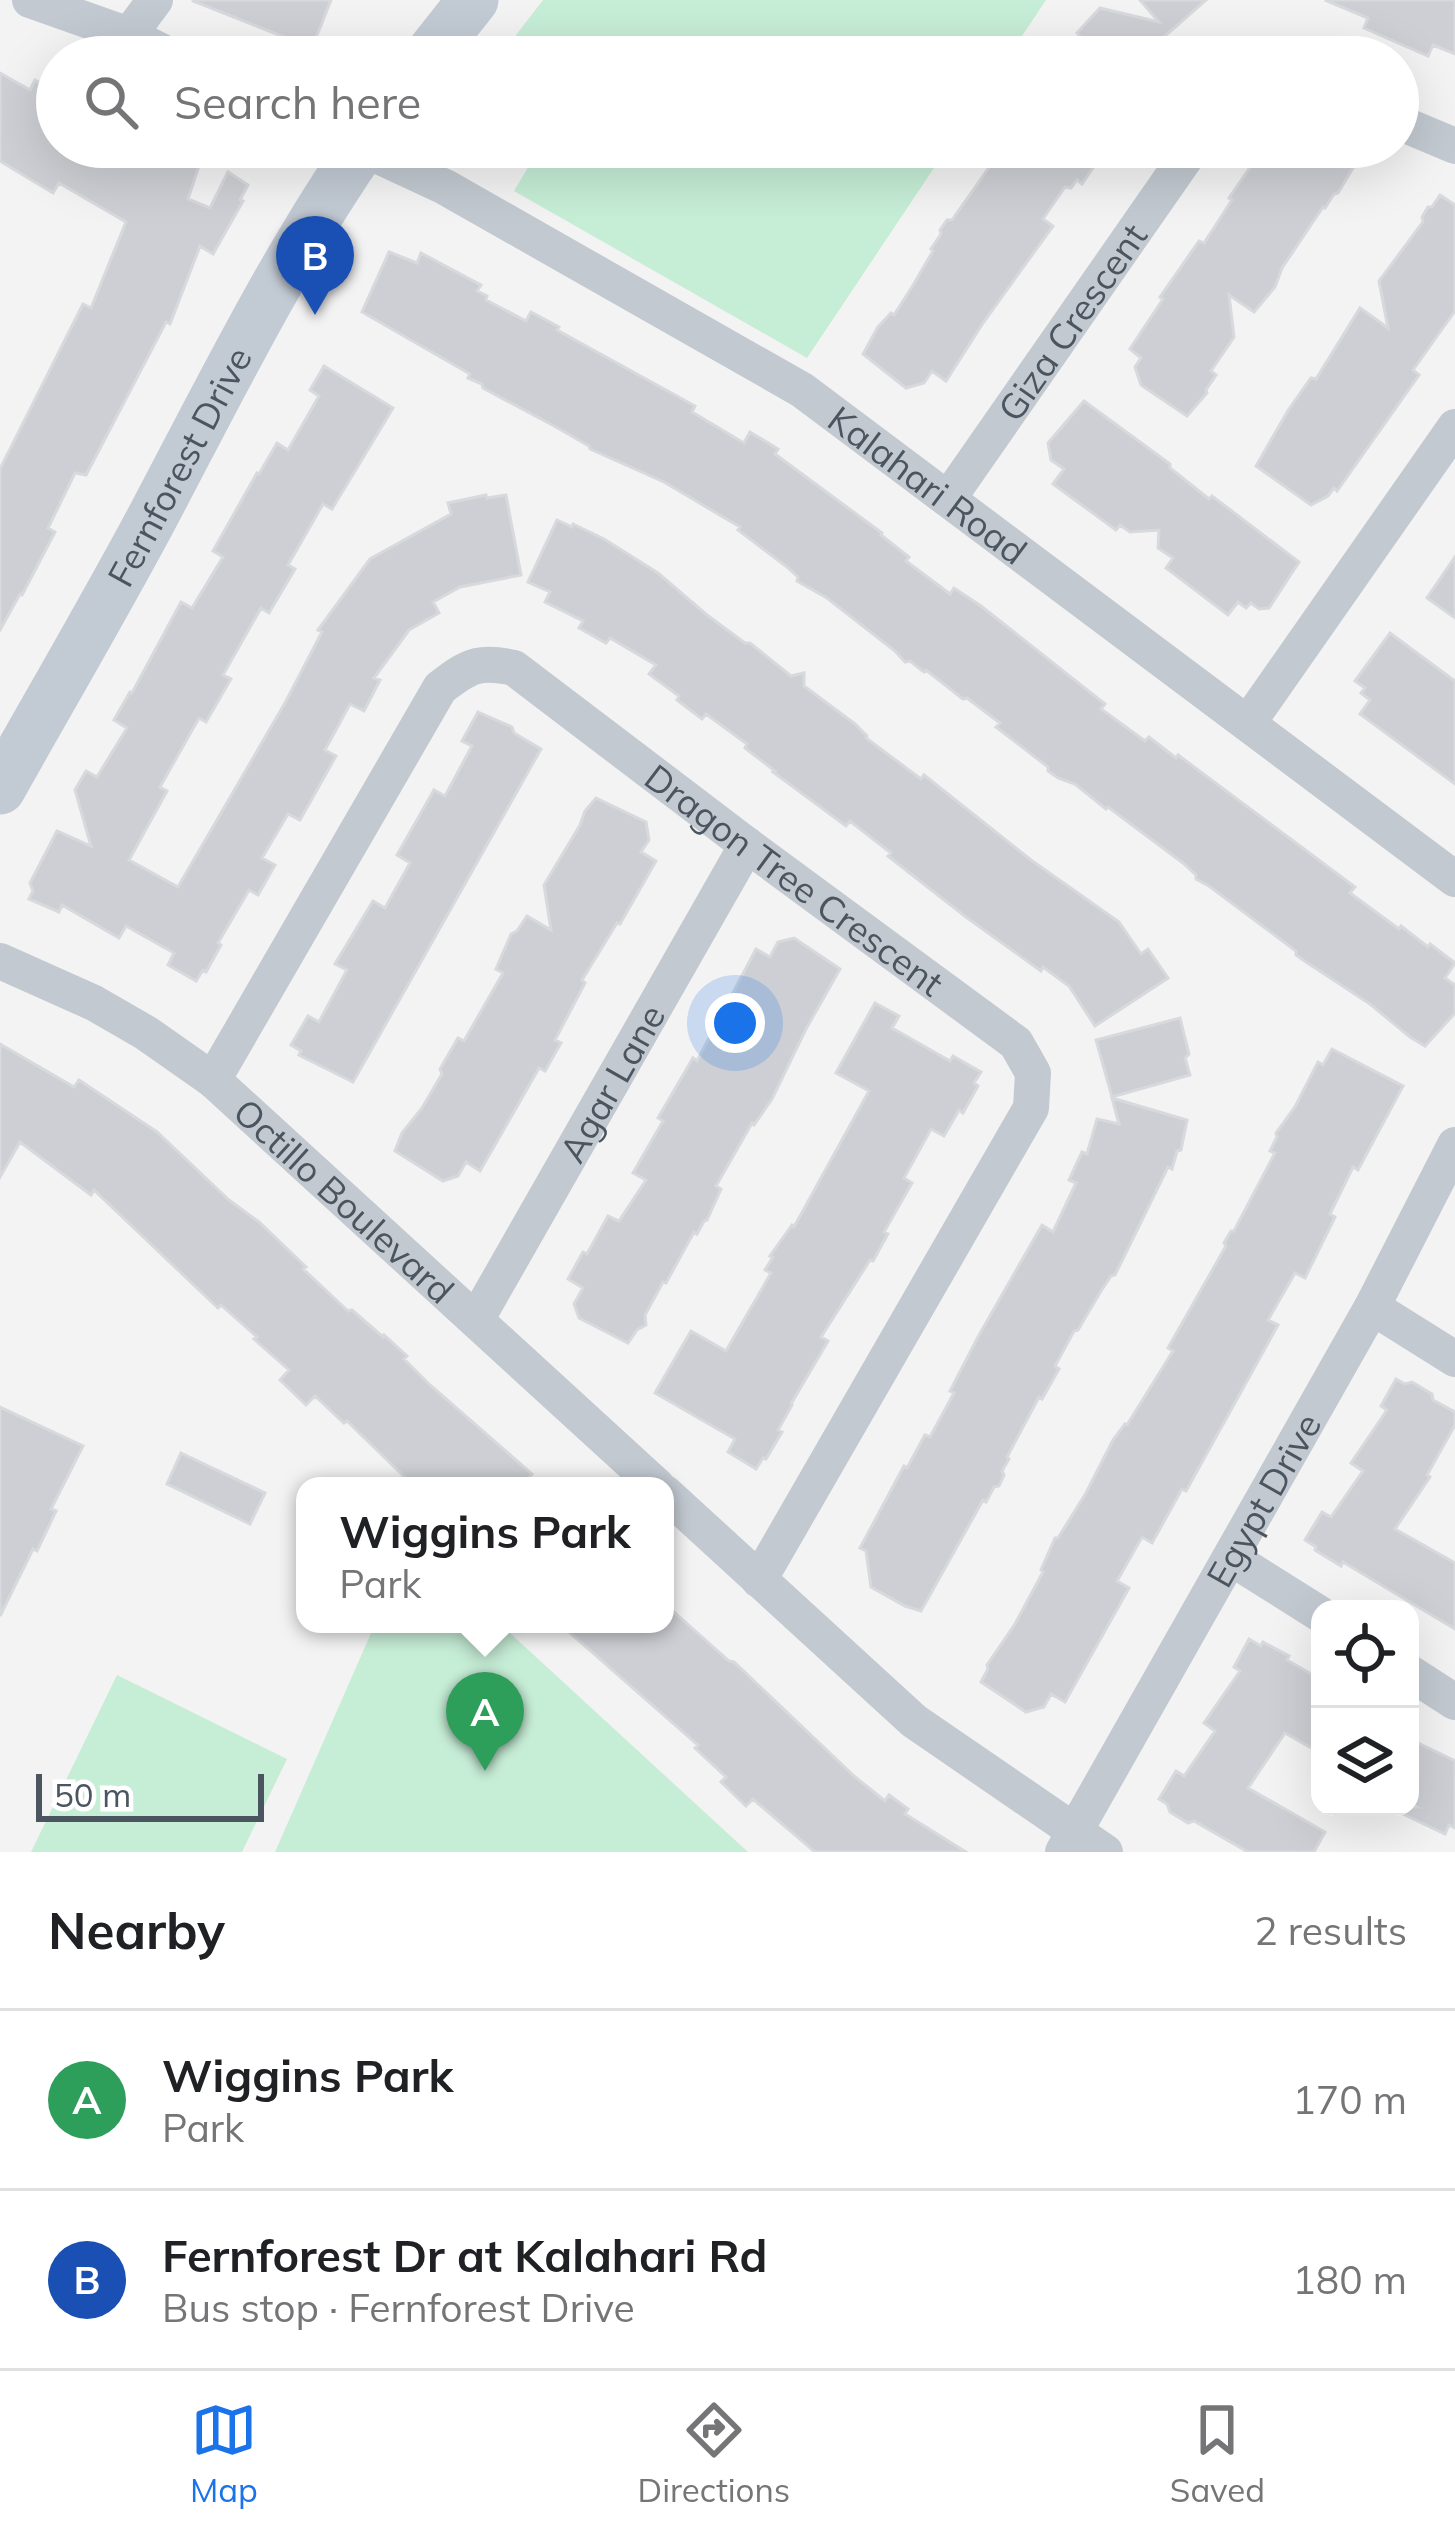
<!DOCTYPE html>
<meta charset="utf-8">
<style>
:root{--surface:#fff;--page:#f6f6f6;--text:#202124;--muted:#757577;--line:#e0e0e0;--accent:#1a73e8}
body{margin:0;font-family:Mulish,sans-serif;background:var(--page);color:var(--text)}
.controls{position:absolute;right:36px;bottom:36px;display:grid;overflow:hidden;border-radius:24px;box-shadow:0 12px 48px #0002}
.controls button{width:108px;height:108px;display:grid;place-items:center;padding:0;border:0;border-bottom:3px solid var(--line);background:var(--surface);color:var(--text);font:60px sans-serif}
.scale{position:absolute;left:36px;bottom:30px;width:228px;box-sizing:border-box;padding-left:12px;border:6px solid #4b555f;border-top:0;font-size:33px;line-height:42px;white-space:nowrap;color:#4b555f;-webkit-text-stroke:9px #fff;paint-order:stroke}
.you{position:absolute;left:735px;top:1023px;width:42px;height:42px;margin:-30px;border:9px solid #fff;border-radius:50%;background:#1a73e8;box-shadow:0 0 0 18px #1a73e833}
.badge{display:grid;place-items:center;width:78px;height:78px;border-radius:50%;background:var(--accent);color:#fff;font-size:39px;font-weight:700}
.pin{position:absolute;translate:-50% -99px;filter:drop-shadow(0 3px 6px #0008)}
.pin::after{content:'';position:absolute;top:63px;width:42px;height:36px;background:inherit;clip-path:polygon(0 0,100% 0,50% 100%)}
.popup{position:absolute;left:296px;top:1477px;width:378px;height:156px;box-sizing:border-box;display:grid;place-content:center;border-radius:24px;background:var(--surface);filter:drop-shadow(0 3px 9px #0005);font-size:39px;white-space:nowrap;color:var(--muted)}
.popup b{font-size:45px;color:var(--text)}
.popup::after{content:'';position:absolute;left:50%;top:100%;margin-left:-24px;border:24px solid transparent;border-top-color:var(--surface)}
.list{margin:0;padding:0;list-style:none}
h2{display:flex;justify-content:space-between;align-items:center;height:156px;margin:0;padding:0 48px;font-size:51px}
h2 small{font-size:39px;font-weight:400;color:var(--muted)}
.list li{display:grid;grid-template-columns:78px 1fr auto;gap:36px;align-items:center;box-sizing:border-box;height:180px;padding:0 48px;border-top:3px solid var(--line)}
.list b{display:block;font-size:45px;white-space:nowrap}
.list p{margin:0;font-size:39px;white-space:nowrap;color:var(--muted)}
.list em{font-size:39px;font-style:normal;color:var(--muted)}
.icon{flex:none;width:66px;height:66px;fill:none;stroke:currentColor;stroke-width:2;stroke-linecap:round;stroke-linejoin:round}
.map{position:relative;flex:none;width:1455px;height:1852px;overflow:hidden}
.search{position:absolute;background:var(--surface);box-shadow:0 12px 48px #0002;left:36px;right:36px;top:36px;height:132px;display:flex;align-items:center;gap:30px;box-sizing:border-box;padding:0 42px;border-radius:66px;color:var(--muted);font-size:45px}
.sheet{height:516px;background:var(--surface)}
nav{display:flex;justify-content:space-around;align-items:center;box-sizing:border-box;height:168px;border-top:3px solid var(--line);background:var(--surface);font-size:33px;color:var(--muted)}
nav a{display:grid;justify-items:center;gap:6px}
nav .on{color:var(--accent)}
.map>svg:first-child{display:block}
.green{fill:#c6edd6}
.building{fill:#cdcfd4;stroke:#d7d9dd;stroke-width:3}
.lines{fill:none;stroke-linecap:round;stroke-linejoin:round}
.street{stroke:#c2c9d0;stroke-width:36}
.secondary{stroke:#c2cad4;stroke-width:51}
.labels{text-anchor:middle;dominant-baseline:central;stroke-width:10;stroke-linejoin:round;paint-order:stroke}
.street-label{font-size:36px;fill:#4b555f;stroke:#fff}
</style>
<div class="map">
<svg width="1455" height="1852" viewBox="0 0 1455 1852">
<rect width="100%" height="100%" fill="#f4f3f3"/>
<!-- green -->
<path class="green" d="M543 0H1046L1008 57H516L505 49Z
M540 147H948L807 358 514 191Z
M375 1624H500L748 1852H275Z
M117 1675 287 1759 242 1852H31Z"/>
<!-- building -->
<path class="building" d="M331 0 312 48 193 1V0Z
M1140 0H1206L1157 43 1159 44 1146 57H1099L1077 33 1100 8 1159 22Z
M1325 0H1455V54L1433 45 1428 56 1364 28 1368 18Z
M0 73 30 90 35 80 57 92V147H191L203 154 188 199 210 208 228 172 248 185 240 200 243 201 213 254 200 246 170 324 166 322 86 475 75 473 48 528 55 532 22 595 20 594 0 630V469L83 304 91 308 126 222 59 183 53 193 0 161Z
M1010 147H1086L1100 157 1082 184 1077 180 1071 188 1065 187 1056 200 1043 219 1053 226 983 323 946 381 932 371 924 383 906 388 863 354 878 327 891 313 894 315 912 287 933 251 931 249 941 234 940 230 947 220H952L995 159 1000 162Z
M1264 147H1328L1353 168 1338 193 1334 194 1325 208 1323 207 1282 268 1275 287 1254 312 1229 295 1234 337 1211 371 1216 375 1206 390 1207 393 1187 416 1141 385 1135 367 1141 358 1130 349 1163 299 1160 297 1199 241 1204 243 1232 200 1229 198Z
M1440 195 1455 205V311L1413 370 1419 375 1337 491 1334 488 1328 496 1311 505 1256 466 1289 409 1311 378 1316 379 1360 308 1388 328 1379 281 1423 222 1422 217 1428 207H1432Z
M389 252 417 263 421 253 481 285 477 291 487 296 486 300 526 321 531 312 559 327 557 330 695 406 692 412 744 443 750 432 778 449 775 454 882 533 881 535 909 557 906 561 950 594 954 588 981 606 1105 704 1101 709 1145 741 1149 737 1176 758 1178 755 1355 887 1350 893 1399 929 1401 926 1428 947 1430 944 1455 963 1445 978 1455 985V1013L1425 1046 1410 1037 1370 1004 1306 962 1296 955V951L1209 886 1196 879V875L1183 863 1108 807 1106 809 1075 784 1058 778 1048 771V767L996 727 1000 723 967 698 963 699 926 670 924 672 910 661 905 662 895 651 827 598 797 581 798 577 787 567 738 530 740 527 664 482 590 449 589 446 556 427 483 388 482 384 468 378 470 374 362 312Z
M324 366 393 408 332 509 323 504 288 565 295 569 269 613 261 608 223 675 231 679 206 722 199 718 160 787 167 791 129 860 178 887 285 703 322 632 318 630 370 559 451 514 448 503 486 495 487 498 506 495 521 575 460 587 433 602 439 613 409 630 374 678 380 680 364 711 350 704 325 750 336 756 300 820 288 814 262 858 275 865 258 895 249 890 218 943 221 945 206 972 203 970 196 981 168 965 174 953 126 926 119 938 62 905 59 912 29 899 33 891 30 883 57 831 91 846 75 790 86 771 97 777 127 728 114 720 130 692 132 693 181 602 192 608 223 557 213 551 257 473 259 474 277 443 288 450 319 396 310 390Z
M1084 401 1170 464V468L1209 499 1212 496 1299 562 1269 608 1259 609 1251 603 1246 608 1238 602 1228 615 1166 568 1173 558 1158 548 1159 530 1130 532 1120 525 1116 530 1053 484 1064 469 1051 460 1048 443Z
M557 520 572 527 573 524 604 539 658 573 707 615 745 643H750L791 676 804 673V686L855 724 867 736 866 738 921 779 924 775 1031 860 1119 922 1141 954 1148 949 1168 978 1095 1026 1069 986 1043 967 1041 971 966 917 888 856 891 853 850 821 846 826 773 772 775 771 745 748 747 744 706 714 702 719 677 700 679 696 649 674 656 665 610 638 606 643 579 628 583 621 545 602 550 592 528 582Z
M1455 557V618L1427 598Z
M1390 633 1455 681V784L1360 714 1370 700 1361 693 1365 688 1355 681Z
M478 712 512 727 514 733 541 749 353 1082 299 1055 301 1051 291 1045 308 1016 319 1022 347 970 335 964 373 901 385 908 410 863 397 855 434 790 445 796 472 746 462 741Z
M596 798 646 822 649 840 641 852 656 861 620 924 617 923 582 980 585 983 555 1040 561 1043 545 1071 539 1068 480 1171 466 1162 458 1176 443 1181 395 1151 402 1133 422 1108 442 1074 440 1069 458 1038 464 1041 503 973 496 969 511 934 517 931 527 916 551 930 544 885 580 825 585 811Z
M794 938 840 969 806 1029 772 1099 754 1125 752 1123 716 1186 721 1189 707 1220 704 1221 697 1234 694 1232 666 1283 663 1282 645 1315 646 1325 637 1330 628 1343 579 1318 574 1304 583 1288 568 1279 583 1252 587 1254 608 1216 619 1221 646 1180 633 1173 663 1121 658 1118 693 1058 697 1061 756 949 770 957 778 942Z
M875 1003 899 1016 892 1028 950 1061 953 1056 981 1072 974 1083 978 1086 963 1113 959 1110 944 1136 931 1129 904 1178 912 1183 884 1232 888 1234 873 1261 870 1260 821 1337 828 1341 791 1404 792 1405 778 1430 782 1432 766 1459 763 1458 756 1469 728 1452 735 1439 655 1393 691 1331 726 1351 771 1273 765 1270 773 1257 770 1256 792 1225 794 1227 869 1091 836 1073Z
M1180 1018 1189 1054 1185 1058 1190 1075 1112 1097 1096 1040Z
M0 1044 74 1087 79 1080 157 1132 229 1200 259 1222 306 1267 303 1269 348 1311 352 1310 383 1337 384 1335 407 1356 404 1359 430 1385 532 1474 520 1486H414L347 1421 344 1423 315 1396 306 1405 280 1380 289 1370 254 1339 257 1337 221 1305 218 1308 94 1190 91 1195 20 1142 0 1177Z
M1332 1049 1403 1086 1358 1170 1353 1167 1330 1214 1335 1217 1305 1278 1295 1273 1268 1320 1278 1325 1186 1491 1182 1489 1152 1543 1142 1537 1117 1581 1129 1588 1065 1702 1051 1694 1044 1707 1026 1712 981 1682 988 1669 987 1665 1015 1624 1043 1572 1041 1570 1055 1538H1058L1086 1493 1113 1440 1125 1424 1127 1425 1173 1351 1168 1348 1226 1246 1224 1243 1231 1231H1234L1275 1153 1270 1151 1277 1137 1276 1133 1295 1107 1318 1062 1323 1065Z
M1112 1098 1187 1120 1181 1150 1177 1151 1172 1169 1168 1167 1115 1275 1111 1276 1101 1291 1078 1330 1074 1331 1055 1366 1059 1369 1042 1399 1039 1397 1007 1457 1009 1459 1002 1471 1004 1475 999 1486 994 1487 986 1502 983 1500 921 1611 905 1606 871 1587 866 1551 860 1548 904 1466 907 1468 925 1435 930 1437 954 1393 950 1391 978 1337 1042 1225 1053 1232 1076 1183 1069 1180 1082 1152 1087 1154 1097 1119 1119 1124Z
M1396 1379 1405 1384 1412 1382 1432 1394 1433 1400 1455 1412V1425L1427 1475 1430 1477 1395 1529 1455 1563V1629L1343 1562 1341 1566 1315 1550 1316 1547 1305 1540 1322 1512 1331 1517 1363 1471 1351 1463 1387 1410 1381 1406Z
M0 1407 83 1446 51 1509 56 1511 37 1551 33 1549 0 1616Z
M181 1453 265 1493 250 1524 167 1484Z
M665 1604 729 1661 734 1662 854 1776 885 1801 889 1795 908 1809 905 1814 966 1852H815L753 1799 746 1806 721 1782 726 1777 695 1748 698 1745 560 1624H665Z
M1249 1639 1261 1646 1263 1642 1289 1656 1287 1660 1320 1679V1753L1285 1733 1248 1788 1325 1832 1314 1852H1248L1194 1821 1188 1823 1170 1812 1167 1804 1159 1799 1176 1771 1184 1776 1215 1731 1204 1723 1240 1671 1234 1667Z
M1410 1739 1455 1761V1828L1449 1825 1445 1834 1388 1807H1417L1410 1803Z"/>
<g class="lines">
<!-- street -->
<g class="street">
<path d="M30 0 129 35 173 57"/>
<path d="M129 35 155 0"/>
<path d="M1398 122 1455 146"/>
<path id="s1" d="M359 147 445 187 802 390 1455 879"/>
<path id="s2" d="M948 499 1193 147"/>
<path d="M1248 723 1455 427"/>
<path id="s3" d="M0 961 94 1003 146 1033 213 1080 657 1486"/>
<path id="s4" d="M213 1080 440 688C468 666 479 660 514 668L747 845 1016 1043 1033 1073 1031 1108 759 1580"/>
<path d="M1372 1307 1455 1359"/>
<path id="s5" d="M476 1320 747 845"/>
<path d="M665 1493 914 1721 1105 1852"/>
<path d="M1231 1558 1320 1614"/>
<path d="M1410 1673 1455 1702"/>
<path id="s6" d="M1063 1852 1372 1307 1455 1145"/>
</g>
<!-- secondary -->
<g class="secondary">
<path d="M428 57 473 0"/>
<path id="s7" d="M0 789C51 698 104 608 153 516 219 391 282 263 362 147"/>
</g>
</g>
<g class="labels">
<!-- street labels -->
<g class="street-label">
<text stroke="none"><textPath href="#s2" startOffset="216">Giza Crescent</textPath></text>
<text stroke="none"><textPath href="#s7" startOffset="369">Fernforest Drive</textPath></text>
<text stroke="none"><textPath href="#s1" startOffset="663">Kalahari Road</textPath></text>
<text stroke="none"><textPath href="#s4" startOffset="885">Dragon Tree Crescent</textPath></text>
<text stroke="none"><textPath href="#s5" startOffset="273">Agar Lane</textPath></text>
<text stroke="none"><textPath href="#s3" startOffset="423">Octillo Boulevard</textPath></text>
<text stroke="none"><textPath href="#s6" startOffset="405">Egypt Drive</textPath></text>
</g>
</g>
</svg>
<div class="controls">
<button><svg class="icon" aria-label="locate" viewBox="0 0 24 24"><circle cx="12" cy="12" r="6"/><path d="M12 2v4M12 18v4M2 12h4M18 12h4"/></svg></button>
<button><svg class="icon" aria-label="layers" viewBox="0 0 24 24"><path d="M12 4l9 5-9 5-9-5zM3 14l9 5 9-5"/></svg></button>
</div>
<div class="scale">50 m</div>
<div class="you"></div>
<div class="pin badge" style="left:485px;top:1771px;background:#2e9e5b">A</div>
<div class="popup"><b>Wiggins Park</b>Park</div>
<div class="pin badge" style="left:315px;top:315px;background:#1a4fb4">B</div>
<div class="search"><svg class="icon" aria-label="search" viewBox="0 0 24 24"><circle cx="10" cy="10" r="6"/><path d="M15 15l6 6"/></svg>Search here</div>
</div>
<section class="sheet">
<h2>Nearby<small>2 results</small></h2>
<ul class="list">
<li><span class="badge" style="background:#2e9e5b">A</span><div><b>Wiggins Park</b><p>Park</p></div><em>170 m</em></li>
<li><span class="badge" style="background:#1a4fb4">B</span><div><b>Fernforest Dr at Kalahari Rd</b><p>Bus stop · Fernforest Drive</p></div><em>180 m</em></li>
</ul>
</section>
<nav>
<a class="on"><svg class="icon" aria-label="map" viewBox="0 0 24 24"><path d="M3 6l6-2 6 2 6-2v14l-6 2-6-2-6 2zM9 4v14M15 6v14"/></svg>Map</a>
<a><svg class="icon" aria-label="directions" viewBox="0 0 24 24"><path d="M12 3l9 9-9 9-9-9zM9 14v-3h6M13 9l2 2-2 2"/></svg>Directions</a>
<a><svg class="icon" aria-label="saved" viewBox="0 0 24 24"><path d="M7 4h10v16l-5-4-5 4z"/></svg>Saved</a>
</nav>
